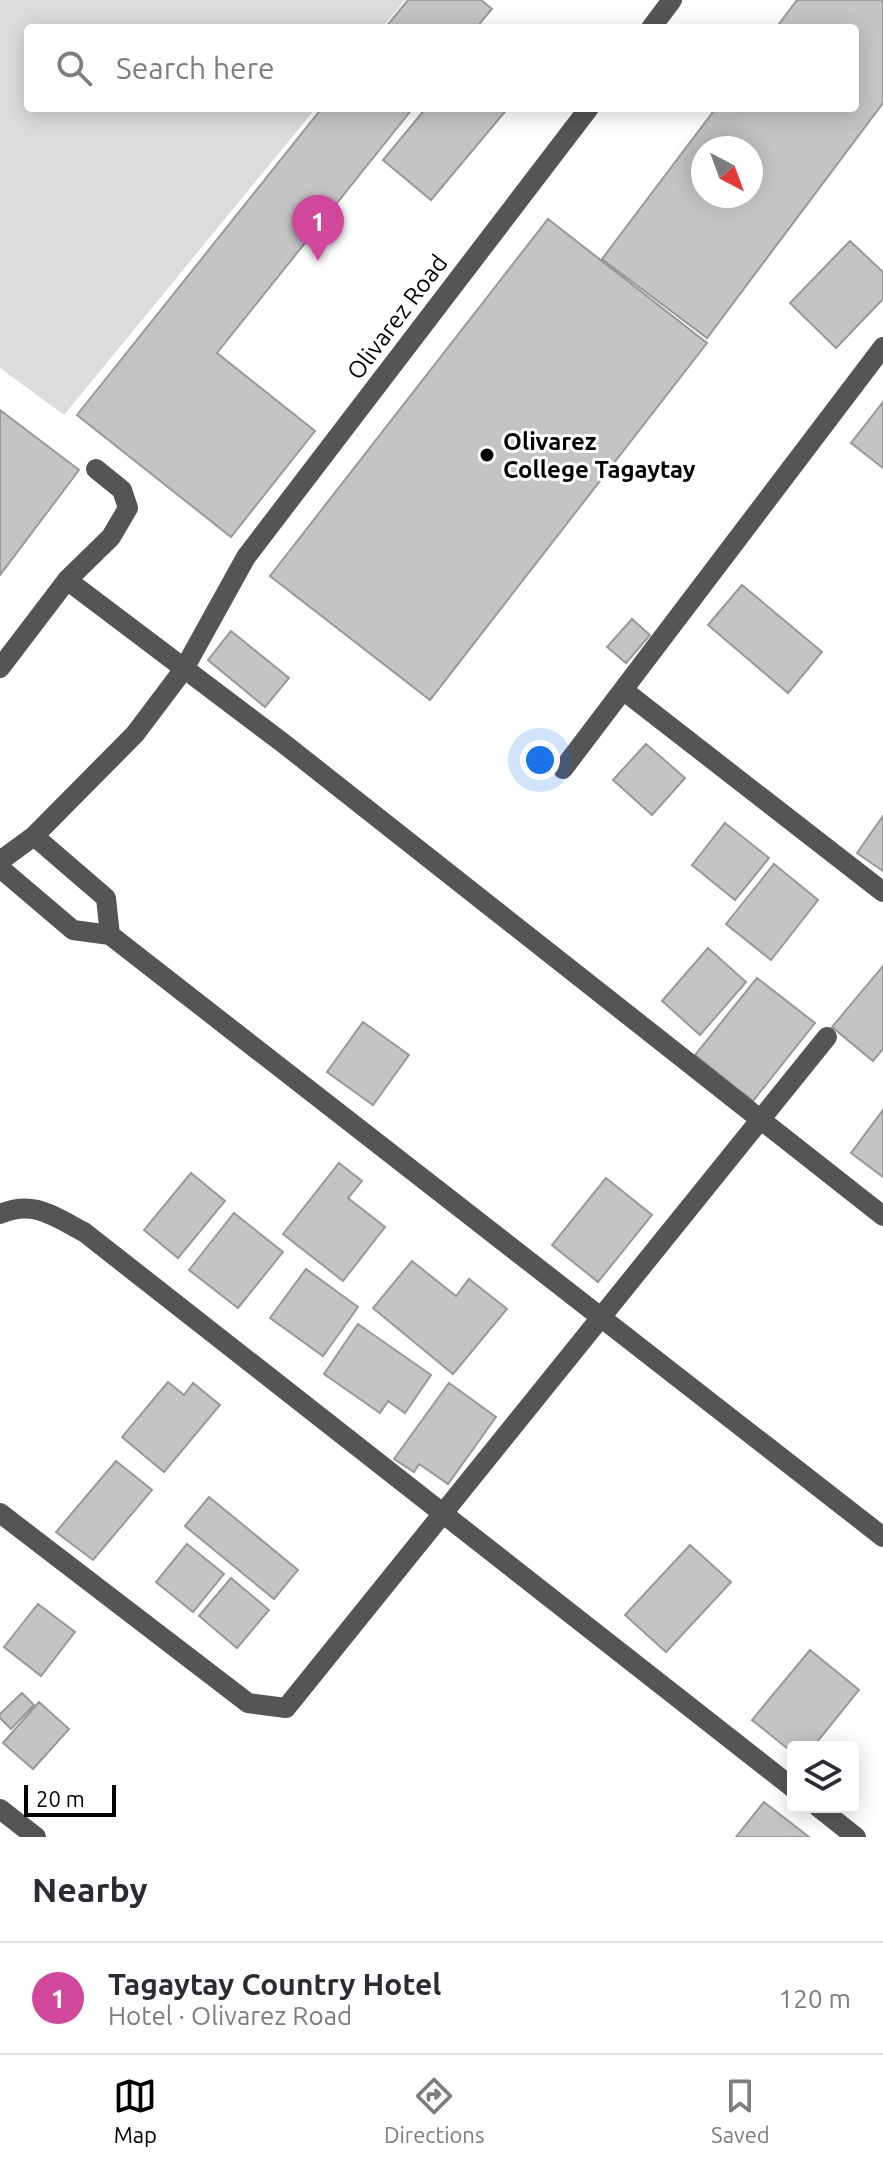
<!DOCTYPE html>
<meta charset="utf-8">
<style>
:root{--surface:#fff;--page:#f7f7f7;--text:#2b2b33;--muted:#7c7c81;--line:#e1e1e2;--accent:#000}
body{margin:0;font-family:Ubuntu,sans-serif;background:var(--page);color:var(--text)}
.controls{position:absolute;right:24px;bottom:24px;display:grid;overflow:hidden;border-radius:8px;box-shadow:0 4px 20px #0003}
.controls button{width:72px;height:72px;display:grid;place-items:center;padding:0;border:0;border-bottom:2px solid var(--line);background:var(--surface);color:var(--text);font:40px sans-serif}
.compass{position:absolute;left:691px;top:136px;width:72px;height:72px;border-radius:50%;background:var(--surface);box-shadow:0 4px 20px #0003;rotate:139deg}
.scale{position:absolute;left:24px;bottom:20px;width:92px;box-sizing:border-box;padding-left:8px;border:4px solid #000;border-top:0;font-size:22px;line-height:28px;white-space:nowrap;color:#000;-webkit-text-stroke:6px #fff;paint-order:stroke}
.you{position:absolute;left:540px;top:760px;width:28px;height:28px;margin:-20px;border:6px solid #fff;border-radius:50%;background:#1a73e8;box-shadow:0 0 0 12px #1a73e833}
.badge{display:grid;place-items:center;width:52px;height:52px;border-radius:50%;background:var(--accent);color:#fff;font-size:26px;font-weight:700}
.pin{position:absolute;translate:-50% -66px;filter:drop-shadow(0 2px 4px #0008)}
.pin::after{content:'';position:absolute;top:42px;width:28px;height:24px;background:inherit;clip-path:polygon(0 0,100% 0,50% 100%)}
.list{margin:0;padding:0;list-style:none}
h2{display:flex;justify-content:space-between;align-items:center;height:104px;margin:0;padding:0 32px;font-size:34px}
h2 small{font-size:26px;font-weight:400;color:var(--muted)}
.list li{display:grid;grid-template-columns:52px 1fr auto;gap:24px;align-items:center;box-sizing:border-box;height:112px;padding:0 32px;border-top:2px solid var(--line)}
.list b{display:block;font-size:30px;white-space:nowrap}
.list p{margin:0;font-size:26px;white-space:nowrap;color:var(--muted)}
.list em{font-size:26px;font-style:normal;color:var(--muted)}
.icon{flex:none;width:44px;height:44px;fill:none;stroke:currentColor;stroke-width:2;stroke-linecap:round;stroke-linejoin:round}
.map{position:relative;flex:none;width:883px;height:1837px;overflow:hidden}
.search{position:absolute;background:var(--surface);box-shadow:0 4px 20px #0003;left:24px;right:24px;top:24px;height:88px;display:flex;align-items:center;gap:20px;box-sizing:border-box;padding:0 28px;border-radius:8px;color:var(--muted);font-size:30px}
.sheet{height:216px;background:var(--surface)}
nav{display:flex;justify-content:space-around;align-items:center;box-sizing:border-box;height:112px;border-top:2px solid var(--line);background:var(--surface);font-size:22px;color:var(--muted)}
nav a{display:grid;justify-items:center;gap:4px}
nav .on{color:var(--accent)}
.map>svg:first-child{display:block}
.green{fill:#dcdcdc}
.building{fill:#c4c4c4;stroke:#999;stroke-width:2;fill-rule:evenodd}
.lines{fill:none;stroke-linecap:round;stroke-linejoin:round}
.minor{stroke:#555;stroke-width:20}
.poi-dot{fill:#000;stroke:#fff;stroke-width:3}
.labels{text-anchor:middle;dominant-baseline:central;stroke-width:6;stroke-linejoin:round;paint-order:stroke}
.street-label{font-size:24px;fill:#000;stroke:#fff}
.poi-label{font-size:24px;font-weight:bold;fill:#000;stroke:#fff;text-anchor:start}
</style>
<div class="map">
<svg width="883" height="1837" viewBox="0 0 883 1837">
<rect width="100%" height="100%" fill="#fff"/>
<!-- green -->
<path class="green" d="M0 0H405L382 28H28V108H316L64 415 0 368Z"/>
<!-- building -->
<path class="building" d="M408 0H481L492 9 476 28H385Z
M797 0H883V103L707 338 602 259 716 108H855V28H776ZM703 148H751V196H703Z
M322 108H413L217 353 315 431 231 537 77 415Z
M426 108H508L431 200 383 160Z
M548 219 707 343 430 700 270 576Z
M850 241 883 272V299L836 348 790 303Z
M883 402V468L851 443Z
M0 410 79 470 0 575Z
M742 585 822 652 788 693 708 625Z
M632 619 650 635 626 663 607 647Z
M231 631 289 678 265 707 208 660Z
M646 744 685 778 652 815 613 780Z
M883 816V871L857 853Z
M725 823 769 858 735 900 692 865Z
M774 864 818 900 771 960 726 924Z
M708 948 746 982 700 1035 662 1001Z
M883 966V1049L873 1061 832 1027Z
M757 978 815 1023 753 1101 695 1055Z
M363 1022 409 1055 373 1105 327 1072Z
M883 1110V1177L851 1153Z
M339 1163 362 1181 348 1198 385 1227 343 1281 283 1234Z
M191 1173 225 1201 178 1258 144 1230Z
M606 1178 652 1215 598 1282 552 1245Z
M234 1213 283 1252 238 1308 189 1270Z
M412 1261 456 1296 469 1279 507 1309 453 1374 373 1308Z
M306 1269 358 1307 323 1356 270 1318Z
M358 1324 431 1375 405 1413 388 1401 380 1413 324 1374Z
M168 1382 184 1395 193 1383 220 1405 164 1472 122 1437Z
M449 1383 496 1417 448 1484 419 1464 414 1472 394 1459Z
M116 1461 152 1490 93 1560 56 1532Z
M209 1497 298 1570 274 1599 185 1526Z
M187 1544 224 1574 193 1612 156 1582Z
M690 1545 731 1582 666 1652 625 1615Z
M231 1578 269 1610 237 1648 199 1616Z
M38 1604 75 1632 41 1676 4 1647Z
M810 1650 859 1690 813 1747H793V1753L752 1720Z
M22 1693 34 1705 11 1729 0 1718V1714Z
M39 1702 69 1729 33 1769 3 1743Z
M764 1802 809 1837H736Z"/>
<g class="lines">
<!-- minor -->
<path class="minor" d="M651 28 672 0
M67 580 283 743 883 1216
M0 668 67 580 111 537 128 508 122 490 96 469
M623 690 883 892
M563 769 883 347
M34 836 106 898 110 935
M0 861 34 836 135 734 184 669 246 557 589 108
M0 868 73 930 110 935 883 1537
M0 1214C33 1199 55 1217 84 1232L793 1788
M0 1513 248 1703 286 1708 827 1037
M818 1807 856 1837
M0 1809 36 1837"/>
</g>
<!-- markers -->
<circle class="poi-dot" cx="487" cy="455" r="8"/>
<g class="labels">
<!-- street labels -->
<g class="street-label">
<text transform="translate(397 317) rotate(-53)">Olivarez Road</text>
</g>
<!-- poi labels -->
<g class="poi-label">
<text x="503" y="441">Olivarez<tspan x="503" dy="28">College Tagaytay</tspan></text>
</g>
</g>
</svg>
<div class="controls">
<button><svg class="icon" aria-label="layers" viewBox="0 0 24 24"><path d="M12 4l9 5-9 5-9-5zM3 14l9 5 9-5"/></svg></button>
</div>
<svg class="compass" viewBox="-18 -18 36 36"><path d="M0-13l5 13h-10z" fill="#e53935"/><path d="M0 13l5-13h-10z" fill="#7c7c81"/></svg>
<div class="scale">20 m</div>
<div class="you"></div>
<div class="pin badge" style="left:318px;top:261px;background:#d1479c">1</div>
<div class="search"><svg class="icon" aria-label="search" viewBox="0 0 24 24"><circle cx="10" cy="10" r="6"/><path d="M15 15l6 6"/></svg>Search here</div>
</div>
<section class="sheet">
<h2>Nearby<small></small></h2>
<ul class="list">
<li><span class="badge" style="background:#d1479c">1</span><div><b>Tagaytay Country Hotel</b><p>Hotel · Olivarez Road</p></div><em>120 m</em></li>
</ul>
</section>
<nav>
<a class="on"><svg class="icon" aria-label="map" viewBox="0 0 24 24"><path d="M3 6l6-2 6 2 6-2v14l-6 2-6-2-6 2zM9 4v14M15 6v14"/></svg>Map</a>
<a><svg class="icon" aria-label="directions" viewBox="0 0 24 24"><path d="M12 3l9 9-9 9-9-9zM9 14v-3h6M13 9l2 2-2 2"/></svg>Directions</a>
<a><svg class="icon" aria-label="saved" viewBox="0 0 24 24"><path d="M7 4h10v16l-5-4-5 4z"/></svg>Saved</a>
</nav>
